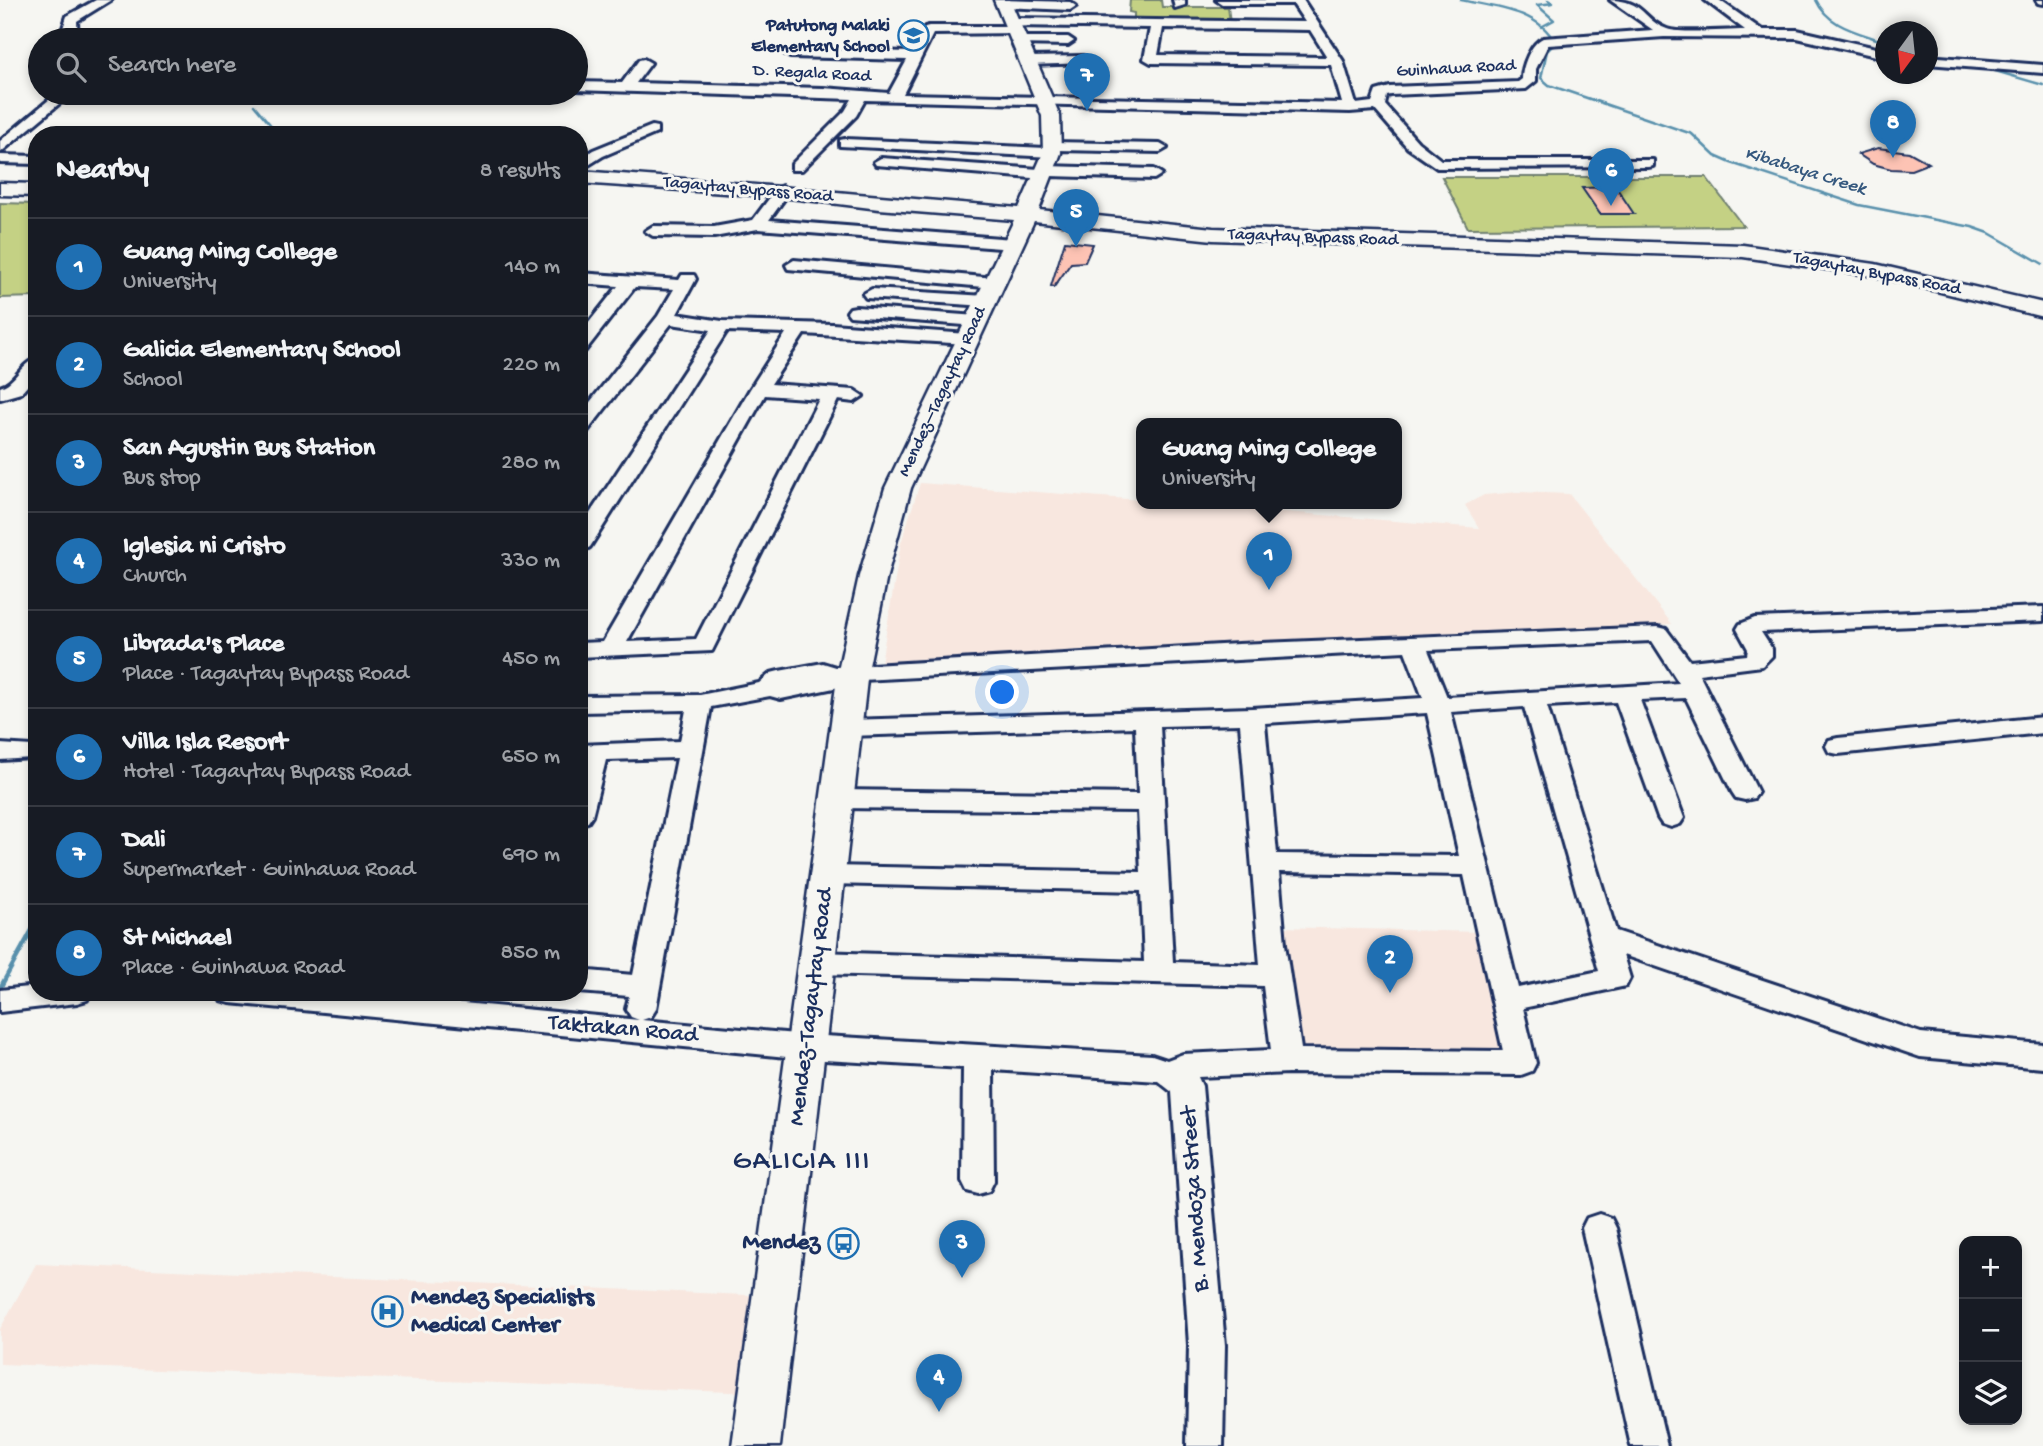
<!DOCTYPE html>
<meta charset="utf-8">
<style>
:root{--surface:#171b24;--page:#20242c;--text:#f1f3f6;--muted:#9ea1a6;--line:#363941;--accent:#1f6fb2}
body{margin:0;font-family:"Gochi Hand",sans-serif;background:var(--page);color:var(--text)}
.controls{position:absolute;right:21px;bottom:21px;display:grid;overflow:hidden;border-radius:14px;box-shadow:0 4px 10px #0003}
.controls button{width:63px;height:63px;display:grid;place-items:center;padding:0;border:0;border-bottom:2px solid var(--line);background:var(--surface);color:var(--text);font:35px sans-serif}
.compass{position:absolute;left:1875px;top:21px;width:63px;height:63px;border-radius:50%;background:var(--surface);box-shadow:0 4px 10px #0003;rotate:195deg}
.you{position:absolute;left:1003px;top:693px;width:24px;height:24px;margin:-18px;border:5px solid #fff;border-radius:50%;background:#1a73e8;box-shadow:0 0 0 10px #1a73e833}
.badge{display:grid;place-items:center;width:46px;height:46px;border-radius:50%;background:var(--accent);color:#fff;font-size:23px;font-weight:700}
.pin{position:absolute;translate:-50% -58px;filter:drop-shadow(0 2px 4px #0008)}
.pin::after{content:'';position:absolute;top:37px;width:24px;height:21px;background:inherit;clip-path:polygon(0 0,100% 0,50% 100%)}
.popup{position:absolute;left:1136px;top:418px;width:266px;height:91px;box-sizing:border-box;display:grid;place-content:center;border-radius:14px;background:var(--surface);filter:drop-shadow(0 2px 5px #0005);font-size:23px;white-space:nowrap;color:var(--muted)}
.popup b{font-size:26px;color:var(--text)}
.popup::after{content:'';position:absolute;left:50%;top:100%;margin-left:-14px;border:14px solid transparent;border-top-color:var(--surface)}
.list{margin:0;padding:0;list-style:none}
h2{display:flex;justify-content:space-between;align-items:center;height:91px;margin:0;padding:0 28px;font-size:30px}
h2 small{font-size:23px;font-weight:400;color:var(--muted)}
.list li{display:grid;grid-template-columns:46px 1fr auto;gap:21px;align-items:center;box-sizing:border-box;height:98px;padding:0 28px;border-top:2px solid var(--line)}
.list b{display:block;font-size:26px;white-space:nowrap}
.list p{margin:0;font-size:23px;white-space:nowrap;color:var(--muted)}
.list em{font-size:23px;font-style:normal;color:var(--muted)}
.icon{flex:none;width:38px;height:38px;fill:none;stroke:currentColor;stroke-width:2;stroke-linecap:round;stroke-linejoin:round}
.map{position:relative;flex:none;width:2043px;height:1446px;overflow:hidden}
.search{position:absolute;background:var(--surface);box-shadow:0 4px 10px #0003;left:28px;top:28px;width:560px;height:77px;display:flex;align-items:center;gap:18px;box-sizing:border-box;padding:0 24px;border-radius:38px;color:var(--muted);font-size:26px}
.panel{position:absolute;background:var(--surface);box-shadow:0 4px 10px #0003;left:28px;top:126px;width:560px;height:875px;border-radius:28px}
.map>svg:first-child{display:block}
.built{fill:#f8e7df}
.green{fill:#c4d184;stroke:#708071;stroke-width:2}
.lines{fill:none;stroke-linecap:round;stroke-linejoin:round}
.stream-far1{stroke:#5990ac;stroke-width:2.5}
.stream{stroke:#5990ac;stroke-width:4.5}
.building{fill:#fdc3b4;stroke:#1b2f5e;stroke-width:2}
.minor-casing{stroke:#1b2f5e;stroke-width:6}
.major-casing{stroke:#1b2f5e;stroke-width:5}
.minor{fill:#f6f6f2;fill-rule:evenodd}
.major{fill:#f6f6f2;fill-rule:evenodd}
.labels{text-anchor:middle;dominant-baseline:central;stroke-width:6;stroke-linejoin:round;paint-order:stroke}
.far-poi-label{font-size:18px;font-weight:bold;fill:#1b2f5e;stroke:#f6f6f2;text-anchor:end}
.far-street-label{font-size:18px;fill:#1b2f5e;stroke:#f6f6f2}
.far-water-label{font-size:19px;font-style:italic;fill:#35587e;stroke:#f6f6f2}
.near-street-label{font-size:24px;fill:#1b2f5e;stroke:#f6f6f2}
.near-poi-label{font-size:24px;font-weight:bold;fill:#1b2f5e;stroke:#f6f6f2;text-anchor:end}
.near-quarter-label{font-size:28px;letter-spacing:2px;fill:#1b2f5e;stroke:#f6f6f2}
</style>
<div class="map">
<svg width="2043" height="1446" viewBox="0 0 2043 1446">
<rect width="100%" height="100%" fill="#f6f6f2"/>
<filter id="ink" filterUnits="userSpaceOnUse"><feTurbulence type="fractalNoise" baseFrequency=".0143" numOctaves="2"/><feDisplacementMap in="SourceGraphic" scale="14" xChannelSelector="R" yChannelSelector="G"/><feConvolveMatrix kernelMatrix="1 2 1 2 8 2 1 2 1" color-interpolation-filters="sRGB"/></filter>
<g filter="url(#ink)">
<!-- built -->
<path class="built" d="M920 483 1141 500V504H1191L1479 528 1465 505 1484 495 1519 492 1569 494 1672 624 881 663 901 543Z
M1279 927 1480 932 1509 1060 1293 1053Z
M36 1264 769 1296 757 1393 0 1364V1329Z"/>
<!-- green -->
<path class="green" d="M1130 0H1161L1162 7H1228L1230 23H1134V13L1129 12Z
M1442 177H1706L1743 226 1468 228Z
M0 203 37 204V297L0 298Z"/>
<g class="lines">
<!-- stream-far1 -->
<path class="stream-far1" d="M1461 0C1493 7 1539 10 1555 43L1547 51 1541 78 1549 85 1692 134 1715 156 1731 163 1859 205 1972 227 1989 233 2043 264
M1816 0C1829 28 1859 32 1885 42
M1541 27 1554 20 1537 5 1553 3 1548 0
M1987 66 1985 68 2043 85
M254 105 279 135"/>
<!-- stream -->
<path class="stream" d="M0 988 37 921"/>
</g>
<!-- building -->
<path class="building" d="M1878 148 1909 152 1929 163 1911 170 1891 169 1873 164 1858 154Z
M1616 187 1634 214H1600L1582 188Z
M1065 241 1093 244 1085 262 1071 263 1054 287 1051 286Z"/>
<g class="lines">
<defs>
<path id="minor" d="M96 0H111L77 21 78 40H66L63 28 67 16Z
M1001 0 1070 2 1076 6 1070 10 1004 7 998 3Z
M1173 0H1185V5L1175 8Z
M1216 0H1303L1343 61 1356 104 1372 102 1376 91 1390 87 1518 82 1522 79C1522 66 1531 43 1543 38L1653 30 1610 0C1645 0 1643 21 1667 29 1681 34 1728 30 1745 30L1705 0H1719L1762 30H1797L1885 50V58L1797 38 1664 37 1548 45 1536 69V81L1526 89 1391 95 1387 96 1385 105 1418 142 1441 160H1653V166L1648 167 1437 168 1408 148 1375 110 1350 112 865 100 856 116 802 170H792V164L845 111 852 99 576 90V82L622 83 639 60 644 59 651 63 636 83 823 88 889 93 907 60 790 57 784 53 790 49 911 52 925 27 929 26H1017L1021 27V33L933 34 903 94 1342 103 1331 65 1151 63 1144 59 1150 28 1013 26 1007 22 1013 18 1305 22 1293 4H1222ZM1163 28 1310 30 1327 57 1158 55Z
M2036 0H2043V4L2038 3Z
M1020 37H1068L1074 41 1068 45 1015 44 1014 41Z
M1083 56 1090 60 1088 63 1029 65 1022 61 1029 57Z
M1927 56 2043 65V73L1927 64Z
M57 93H72L0 153V141Z
M652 126 657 127V133L603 156 579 171V160L593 150Z
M845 139 1046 148 1047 143 1052 142 1160 144 1167 148 1160 152 1058 150 1057 156 1052 157 840 146V140Z
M0 155 37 156V164L0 163Z
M881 158 1039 169 1045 166 1154 169 1162 174 1154 179 1050 176 1044 179 876 165 874 162Z
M782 186 790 191 769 220 1013 239 1021 244 1013 249 758 229 714 237 653 236 645 231 653 226 714 227 753 220 777 188Z
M794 260 995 278 1003 283 995 288 788 269 786 265Z
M579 273 679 280 682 275H694L696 279 677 314 722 321 832 324 968 334 977 339 968 344 804 334 771 384 854 390 863 396 854 402 838 400 712 651 579 657V643L603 642 750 389 786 333 727 331 590 547 579 553V530L711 330 671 324 586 433 579 435V416L658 316 674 289 635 287 585 351 579 352V335L618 286 579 283ZM765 395 819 399 696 639 627 642Z
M872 289 986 296 995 301 986 306 866 298 863 294Z
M856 307 977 316 986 321 977 326 850 316 847 312 850 308Z
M37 359V375L21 393 0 399V387C16 383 21 362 37 359Z
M2043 607V621L1761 632 1772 649V656L1762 666 1699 674 1758 792 1754 798 1745 800 1736 798 1732 792 1686 698 1640 700 1684 818 1680 824 1671 827 1662 824 1658 818 1616 702 1547 706 1616 931 1921 1033 2043 1044V1068L1920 1057 1623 955 1630 978 1626 986 1523 1008 1536 1063 1532 1071 1521 1075 1288 1073 1198 1077 1202 1086 1225 1345 1223 1446H1187L1189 1345 1172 1092 1158 1081 993 1070 994 1181 989 1191 978 1194 967 1191 962 1181 963 1068 807 1059 230 1003 220 1000 216 992H348L639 1020 631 1017 626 1009 629 996 579 992V970L633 975 677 758 606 760 592 816 588 822 579 825V745L680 741 686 710 579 712V696L700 695 759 683 771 673 779 671 823 663 836 667 1238 644 1658 627 1666 629 1690 661 1747 655 1748 649 1737 629 1740 624 1755 618ZM1652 641 1679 683 1447 697 1428 650ZM1405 651 1423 698 1252 708 847 720 838 723 835 728 838 733 847 736 1135 727 1138 794 839 790 830 793 826 799 830 805 839 808 1138 811 1141 872 829 866 819 868 815 875 819 882 829 884 1141 891 1144 962 818 952 808 956 804 963 808 970 818 974 1263 986 1271 1050 1183 1054 1167 1060 1152 1055 807 1035 642 1020 651 1017 656 1009 711 707 770 696 781 699 839 687 843 681ZM1524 707 1599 971 1518 988 1451 712ZM1427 713 1459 856 1277 854 1265 723ZM1240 724 1260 965 1173 962 1160 726ZM1279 872 1464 875 1503 1051 1301 1049 1285 944Z
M2043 717V733L1838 754 1829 752 1826 746 1829 740 1838 738Z
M0 744 32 746 35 752 32 758 0 760Z
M37 986V992H91L87 1000 77 1003 0 1012V990Z
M1599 1214 1611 1218 1616 1228 1667 1446H1631L1582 1228 1587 1218Z"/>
<path id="major" d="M994 0H1010L1060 116 1061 153 1039 210 1213 228 1743 245 1875 264 2043 303V317L1875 276 1743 257 1213 240 1034 221 911 488 887 576 868 671 780 1446H732L838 671 859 576 885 488 1014 220 879 209 782 197 579 183V171C726 181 872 196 1019 208L1043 153 1042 116Z
M0 183 37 184V196L0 195Z"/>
</defs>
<!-- minor casing -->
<use href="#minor" class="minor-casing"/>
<!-- major casing -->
<use href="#major" class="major-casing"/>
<!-- minor -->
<use href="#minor" class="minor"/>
<!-- major -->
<use href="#major" class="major"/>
</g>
</g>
<!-- icons -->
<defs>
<symbol id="school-ring" viewBox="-11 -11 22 22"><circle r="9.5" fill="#f6f6f2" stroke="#1f6fb2" stroke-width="1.5"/><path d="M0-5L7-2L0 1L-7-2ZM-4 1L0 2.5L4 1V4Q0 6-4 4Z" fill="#1f6fb2"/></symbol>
<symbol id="bus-ring" viewBox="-11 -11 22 22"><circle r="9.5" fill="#f6f6f2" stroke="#1f6fb2" stroke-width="1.5"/><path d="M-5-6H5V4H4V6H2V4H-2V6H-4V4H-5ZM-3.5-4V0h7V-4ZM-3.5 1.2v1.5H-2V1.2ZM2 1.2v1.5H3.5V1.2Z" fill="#1f6fb2"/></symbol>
<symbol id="hospital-ring" viewBox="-11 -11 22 22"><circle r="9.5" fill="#f6f6f2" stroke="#1f6fb2" stroke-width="1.5"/><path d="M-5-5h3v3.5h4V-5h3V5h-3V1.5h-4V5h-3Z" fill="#1f6fb2"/></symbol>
</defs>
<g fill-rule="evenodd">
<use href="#school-ring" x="896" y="18" width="35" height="35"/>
<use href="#bus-ring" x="826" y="1226" width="35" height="35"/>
<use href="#hospital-ring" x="370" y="1294" width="35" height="35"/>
</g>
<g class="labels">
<!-- far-poi labels -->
<g class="far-poi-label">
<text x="890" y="26">Patutong Malaki<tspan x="890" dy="21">Elementary School</tspan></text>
</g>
<!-- far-street labels -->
<g class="far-street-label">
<text transform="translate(1456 69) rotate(-3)">Guinhawa Road</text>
<text transform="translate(812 74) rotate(3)">D. Regala Road</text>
<text transform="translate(748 190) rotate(5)">Tagaytay Bypass Road</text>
<text transform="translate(1313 238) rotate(2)">Tagaytay Bypass Road</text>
<text transform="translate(1877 274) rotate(11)">Tagaytay Bypass Road</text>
<text transform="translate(943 392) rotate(-65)">Mendez–Tagaytay Road</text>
</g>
<!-- far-water labels -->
<g class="far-water-label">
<text transform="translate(1805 172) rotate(17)">Kibabaya Creek</text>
</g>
<!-- near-street labels -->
<g class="near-street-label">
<text transform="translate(812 1007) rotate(-83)">Mendez-Tagaytay Road</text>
<text transform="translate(623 1030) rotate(5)">Taktakan Road</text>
<text transform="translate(1196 1199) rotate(-94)">B. Mendoza Street</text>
</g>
<!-- near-poi labels -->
<g class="near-poi-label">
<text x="820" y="1243">Mendez</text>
<text x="411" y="1298" text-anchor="start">Mendez Specialists<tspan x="411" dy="28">Medical Center</tspan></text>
</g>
<!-- near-quarter labels -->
<g class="near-quarter-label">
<text x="802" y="1162">GALICIA III</text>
</g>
</g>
</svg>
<div class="controls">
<button>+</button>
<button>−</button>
<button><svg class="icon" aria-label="layers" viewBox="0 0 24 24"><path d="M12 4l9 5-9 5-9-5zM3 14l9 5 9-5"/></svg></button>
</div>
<svg class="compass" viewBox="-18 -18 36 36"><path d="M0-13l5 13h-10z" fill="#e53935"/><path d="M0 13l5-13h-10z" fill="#9ea1a6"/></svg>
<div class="you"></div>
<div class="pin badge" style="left:1269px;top:590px">1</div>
<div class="popup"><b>Guang Ming College</b>University</div>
<div class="pin badge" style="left:1390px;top:993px">2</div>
<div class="pin badge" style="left:962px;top:1278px">3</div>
<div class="pin badge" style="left:939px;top:1412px">4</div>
<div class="pin badge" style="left:1076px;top:247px">5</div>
<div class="pin badge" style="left:1611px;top:206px">6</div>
<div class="pin badge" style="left:1087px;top:111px">7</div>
<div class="pin badge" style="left:1893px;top:158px">8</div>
<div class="search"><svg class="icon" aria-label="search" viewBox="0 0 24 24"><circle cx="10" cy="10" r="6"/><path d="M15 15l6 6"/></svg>Search here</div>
<section class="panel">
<h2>Nearby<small>8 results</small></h2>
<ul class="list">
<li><span class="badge">1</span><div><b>Guang Ming College</b><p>University</p></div><em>140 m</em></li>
<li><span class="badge">2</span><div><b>Galicia Elementary School</b><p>School</p></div><em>220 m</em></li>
<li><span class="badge">3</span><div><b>San Agustin Bus Station</b><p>Bus stop</p></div><em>280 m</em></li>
<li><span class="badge">4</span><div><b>Iglesia ni Cristo</b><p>Church</p></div><em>330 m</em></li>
<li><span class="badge">5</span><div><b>Librada's Place</b><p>Place · Tagaytay Bypass Road</p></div><em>450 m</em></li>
<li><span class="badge">6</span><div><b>Villa Isla Resort</b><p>Hotel · Tagaytay Bypass Road</p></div><em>650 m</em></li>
<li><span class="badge">7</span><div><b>Dali</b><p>Supermarket · Guinhawa Road</p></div><em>690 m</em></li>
<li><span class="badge">8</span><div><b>St Michael</b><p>Place · Guinhawa Road</p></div><em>850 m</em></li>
</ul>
</section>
</div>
